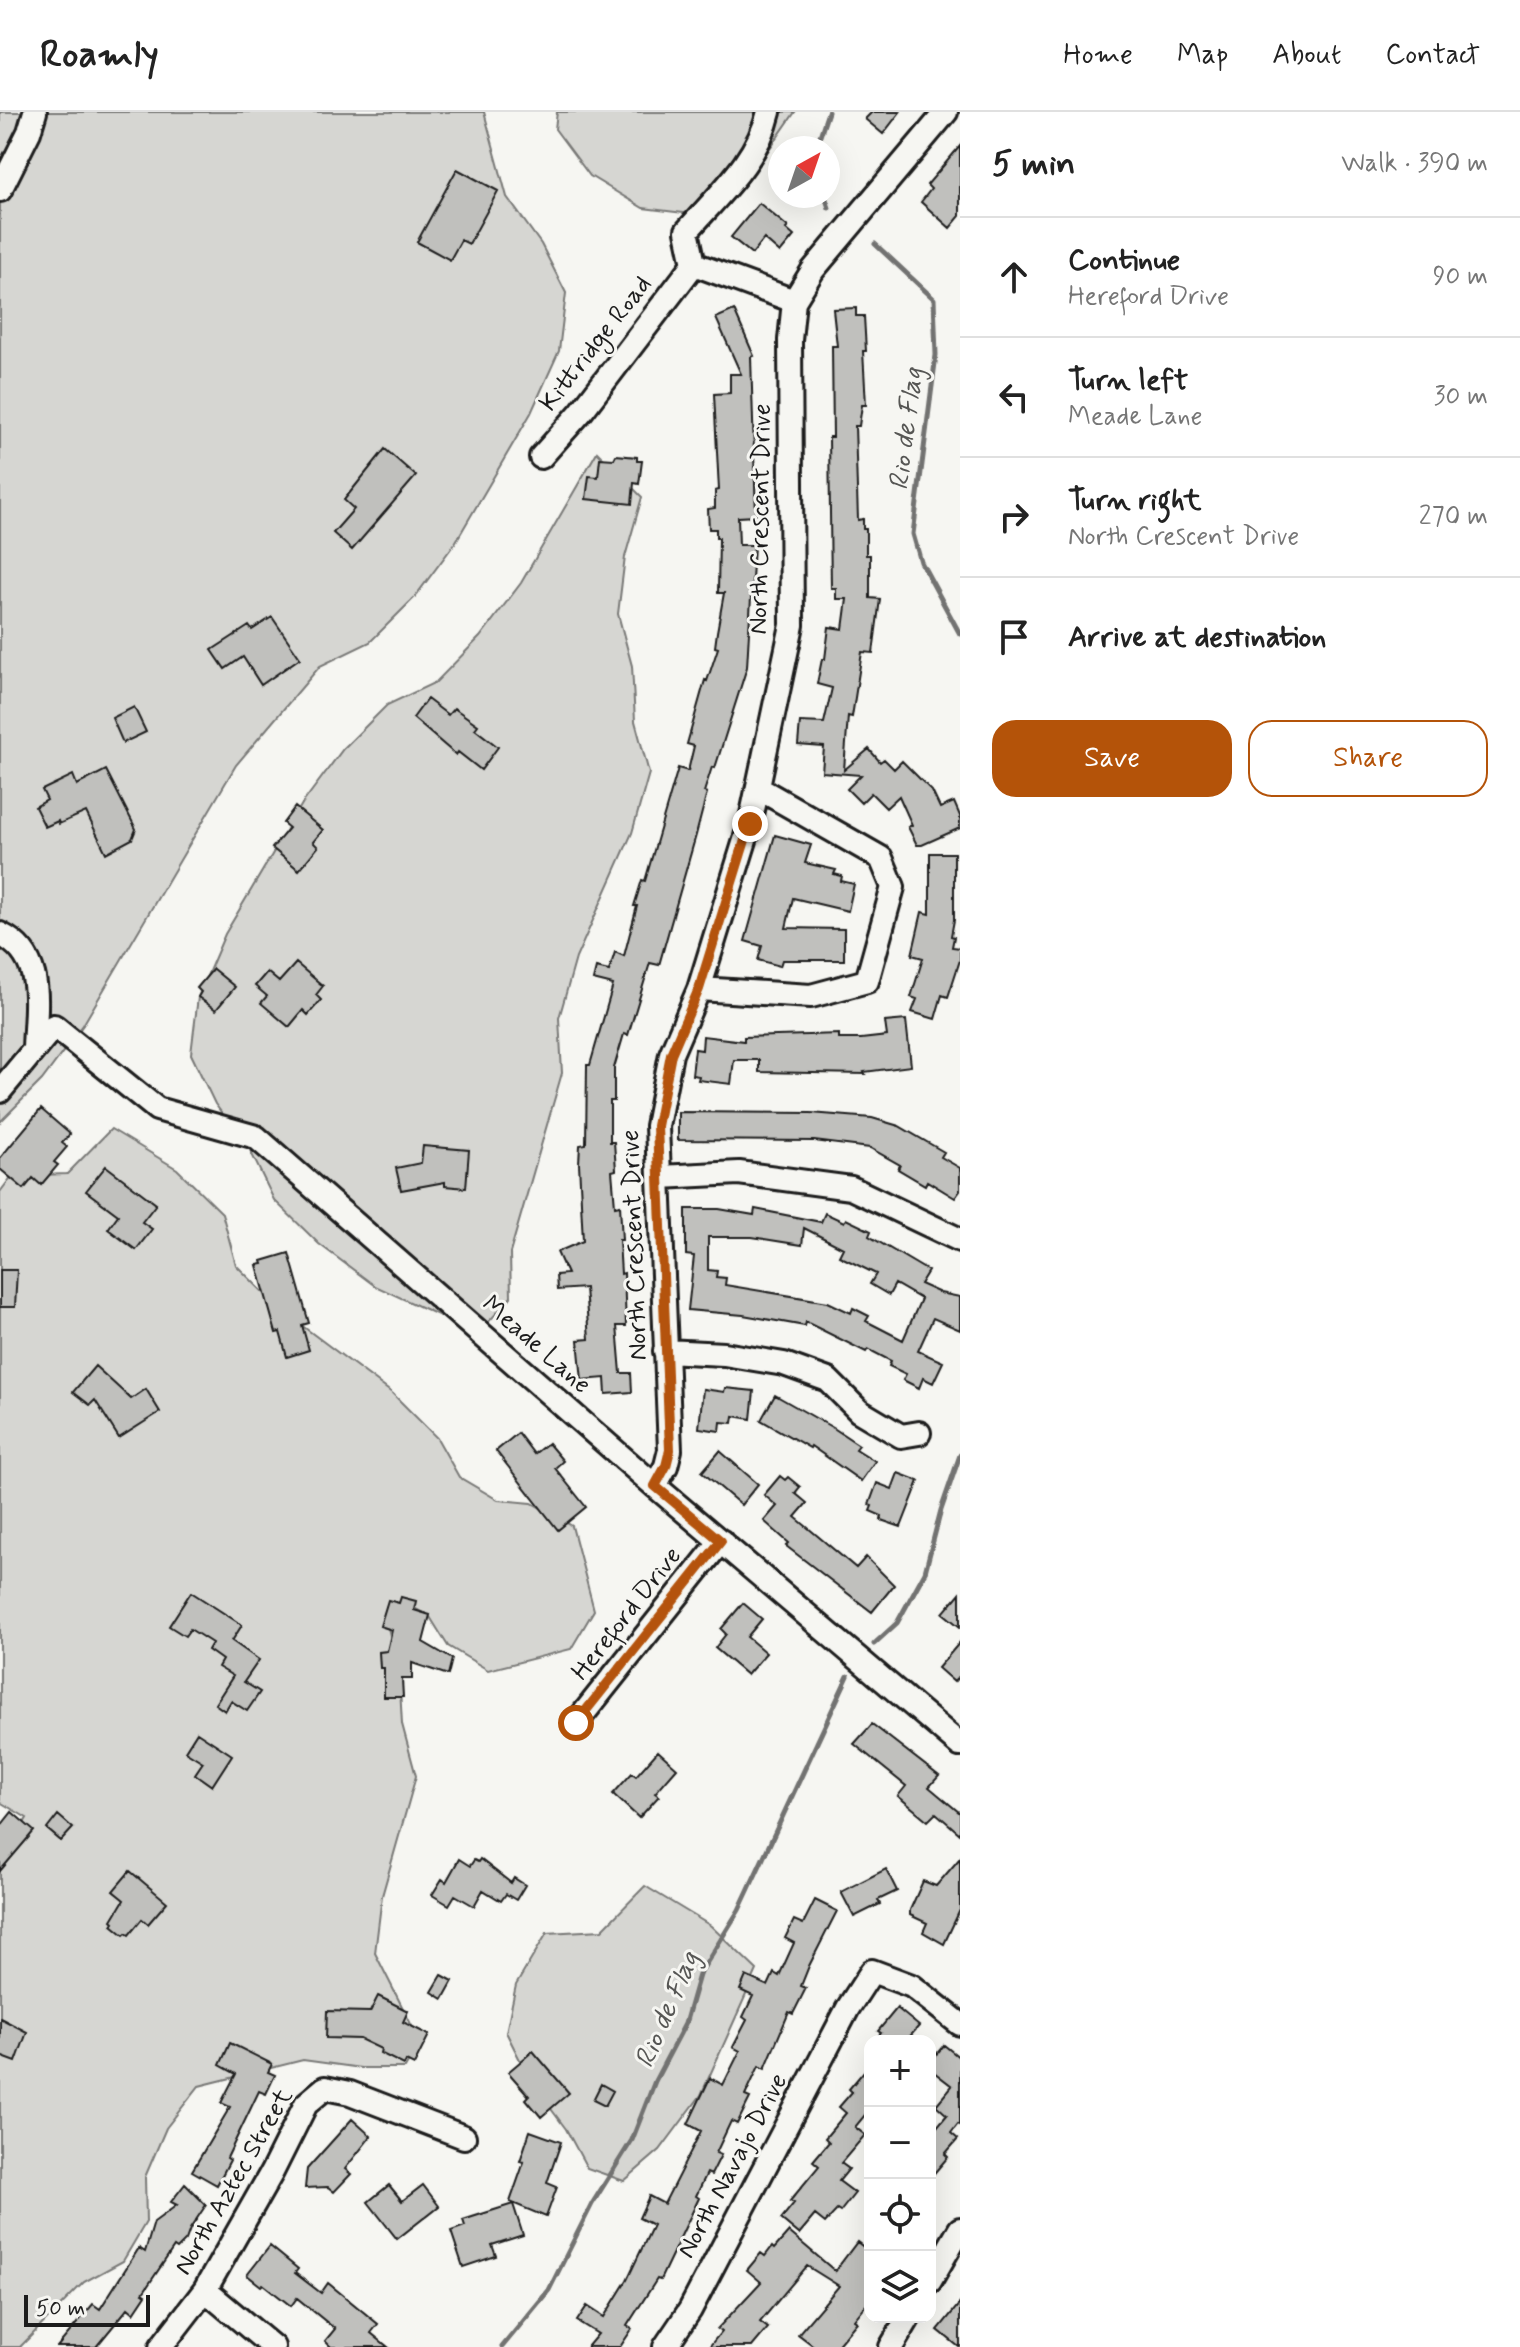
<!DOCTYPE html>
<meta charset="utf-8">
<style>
:root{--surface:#fff;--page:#f2f2f2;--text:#222;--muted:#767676;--line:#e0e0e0;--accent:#b45309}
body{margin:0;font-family:Mynerve,sans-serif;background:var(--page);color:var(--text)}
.controls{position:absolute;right:24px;bottom:24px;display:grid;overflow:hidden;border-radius:16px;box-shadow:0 8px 32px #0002}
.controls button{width:72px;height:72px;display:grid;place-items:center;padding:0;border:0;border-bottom:2px solid var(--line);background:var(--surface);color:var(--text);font:40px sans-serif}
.compass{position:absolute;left:768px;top:24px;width:72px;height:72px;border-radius:50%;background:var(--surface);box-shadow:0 8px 32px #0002;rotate:40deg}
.scale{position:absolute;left:24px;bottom:20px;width:126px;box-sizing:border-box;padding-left:8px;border:4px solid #1c1c1c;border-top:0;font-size:22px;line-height:28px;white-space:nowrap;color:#1c1c1c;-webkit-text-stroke:6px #f6f6f2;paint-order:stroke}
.stop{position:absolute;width:24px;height:24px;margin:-18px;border:6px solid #b45309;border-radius:50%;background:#fff}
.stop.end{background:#b45309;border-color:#fff;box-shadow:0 2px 8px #0008}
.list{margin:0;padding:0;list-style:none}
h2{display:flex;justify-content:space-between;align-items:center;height:104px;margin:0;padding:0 32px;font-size:34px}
h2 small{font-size:26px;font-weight:400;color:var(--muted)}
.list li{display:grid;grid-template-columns:52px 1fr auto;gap:24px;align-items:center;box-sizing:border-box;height:120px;padding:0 32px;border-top:2px solid var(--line)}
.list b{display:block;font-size:30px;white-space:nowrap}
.list p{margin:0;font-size:26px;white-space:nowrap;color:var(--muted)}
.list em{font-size:26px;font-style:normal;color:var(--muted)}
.actions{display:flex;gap:16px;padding:24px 32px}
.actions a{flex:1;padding:18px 0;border:2px solid var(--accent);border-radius:24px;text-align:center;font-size:28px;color:var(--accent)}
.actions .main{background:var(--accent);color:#fff}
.icon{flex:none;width:44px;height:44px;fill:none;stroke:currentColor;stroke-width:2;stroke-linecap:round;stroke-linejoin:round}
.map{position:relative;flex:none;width:960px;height:2235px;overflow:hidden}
header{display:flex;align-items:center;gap:48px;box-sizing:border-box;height:112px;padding:0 40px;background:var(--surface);border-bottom:2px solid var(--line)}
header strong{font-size:38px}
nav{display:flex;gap:44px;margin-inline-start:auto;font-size:28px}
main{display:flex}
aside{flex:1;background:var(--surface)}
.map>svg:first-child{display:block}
.green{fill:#d6d6d2;stroke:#797977;stroke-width:2}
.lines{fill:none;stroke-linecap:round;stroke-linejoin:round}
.stream{stroke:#727271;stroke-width:5}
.building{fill:#c0c0bd;stroke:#1c1c1c;stroke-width:2;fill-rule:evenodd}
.minor-casing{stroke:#1c1c1c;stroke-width:28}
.minor{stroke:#f6f6f2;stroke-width:22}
.route{stroke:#b45309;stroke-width:10}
.labels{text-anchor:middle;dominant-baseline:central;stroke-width:6;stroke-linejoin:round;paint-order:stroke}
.street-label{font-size:26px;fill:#1c1c1c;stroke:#f6f6f2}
.water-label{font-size:28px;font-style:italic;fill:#565654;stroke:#f6f6f2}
</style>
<header>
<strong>Roamly</strong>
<nav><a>Home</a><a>Map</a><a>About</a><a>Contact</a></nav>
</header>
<main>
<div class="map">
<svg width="960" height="2235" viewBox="0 0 960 2235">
<rect width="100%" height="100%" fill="#f6f6f2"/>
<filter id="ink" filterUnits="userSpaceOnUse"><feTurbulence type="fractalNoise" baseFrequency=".0125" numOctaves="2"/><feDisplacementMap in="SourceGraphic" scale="16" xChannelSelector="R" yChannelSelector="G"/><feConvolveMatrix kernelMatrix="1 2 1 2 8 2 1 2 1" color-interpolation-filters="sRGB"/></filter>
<g filter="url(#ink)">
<!-- green -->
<path class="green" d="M0 0H484L507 85 541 132 566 181 559 239 531 301 455 431 414 486 370 530 320 554 236 653 83 913 42 968 0 1010Z
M557 0H795L747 69 700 103 643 96 590 64 555 17Z
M597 340 642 385 625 445 618 502 632 554 635 609 649 661 632 721 576 846 559 906 562 961 510 1141 511 1185 485 1214 438 1203 375 1174 319 1132 274 1088 250 1038 215 992 191 942 198 885 225 822 302 692 343 637 387 593 436 570 480 525 521 471Z
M111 1017 177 1057 222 1101 236 1153 281 1198 392 1281 437 1326 459 1365 498 1388 532 1391 572 1414 594 1498 571 1537 488 1558 448 1534 430 1505 404 1490 388 1516 399 1558 402 1612 416 1664 382 1784 375 1841 420 1930 405 1956H361L303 1948 199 1974 166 2016 145 2065 146 2110 123 2149 84 2170 20 2235H0V1735L12 1732 27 1706 0 1690V1080L12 1064 67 1062Z
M645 1774 711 1814 757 1858 701 1983 660 2038 624 2069 587 2056 566 2017 531 1970 506 1920 516 1873 547 1821 602 1818Z"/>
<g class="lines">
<!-- stream -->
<path class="stream" d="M816 36 828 0
M825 84 829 96
M875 132 934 187 936 243 913 422 921 450 960 522
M874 1532 897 1511 925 1460 941 1398 960 1343
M502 2235 549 2178 592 2092 632 2028 655 1969 685 1912 699 1863 739 1798 848 1564"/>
</g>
<!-- building -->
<path class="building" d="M872 0H900L883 22 865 7Z
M960 34V104L950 116 921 90 931 77 927 73Z
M457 57 498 79 469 132 461 128 450 148 417 130Z
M759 91 788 115 786 117 794 124 780 141 764 127 752 142 731 125Z
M856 196V204H864L866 239H863L866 293H862L859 314H855L858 408 863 407V417H866V443H870V486L880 487 873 541 862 540 852 605 848 604 844 658 869 637 880 650 884 647 894 657 902 649 932 679 940 696 954 690 960 704V716L922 733H917L908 715 912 713 899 684 886 696 871 681 861 691 847 677 861 663 822 660 824 635 798 633 800 610 824 611 832 576 817 572 822 547H825L829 515 843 517 847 487H836V476H831L829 325H833L832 234H837L833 197Z
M734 198 754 244 751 245 756 404 738 405 739 433H754L747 555 715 656 712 655 704 680 707 681 696 723 659 853 650 851 628 923 624 922 614 956V989H610V1030H614L616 1058 612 1059 615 1094 620 1093 622 1128H619L621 1162 624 1161 626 1214H617L621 1261H631L632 1280 606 1282 605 1266 582 1268 578 1228 589 1227 585 1176 557 1178 556 1163 567 1162 557 1140 583 1129 579 1051 580 1033 586 1032 587 953H590L613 873 593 868 596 856 609 859 615 840 624 844 637 794H634L642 768 645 769 678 656 688 659 694 634 687 632 705 568 707 569 718 536 715 535 717 520 724 481H718L719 426H716V417H709L708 397 715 396V379L719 378 714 282 730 281V262H741L716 206Z
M385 337 416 364 352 438 333 421 354 397 344 388Z
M616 343 637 345V349H642L639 372 634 371 632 392 586 387 589 364 598 365 600 346 614 347Z
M272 505 300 546 261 573 243 545 225 557 212 538 249 514 252 518Z
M427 587 448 603 454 596 478 613 475 617 498 635 481 658 458 640 456 643 413 606Z
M134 595 146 620 123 631 112 606Z
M106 658 136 717 132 727 106 741 86 700 59 712 58 709 45 715 35 695 47 688 42 678 73 663 77 673Z
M295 695 323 718 313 730 318 735 299 758 272 736 289 716 283 711Z
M775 723 811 733 805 751 836 758 834 762 842 764 841 769 854 772 848 799 793 786 786 816 844 817V848H782L780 854 758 848 762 834 745 829Z
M930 741H954V808L951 824 954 825 952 835 960 836V848L948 885 942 883 935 907 912 900 917 887 911 885 923 846 912 843 922 800 930 802Z
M296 851 323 874 316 883 321 888 308 903 303 898 289 915 261 891 267 884 255 874 267 860 279 870Z
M213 857 235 875 216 898 198 885 201 880 197 876Z
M906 908 911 954 864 960 865 962 759 960V948H734L731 972 698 968 699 964 692 963 695 937 702 938 703 924 744 929V925L839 922V927H861L887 924 885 910Z
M41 997 70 1022 62 1031 67 1035 54 1050 58 1053 41 1073 33 1066 24 1077 0 1057V1046Z
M678 1000 811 1001 872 1006 899 1014 944 1040 941 1045 960 1056V1079L955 1086 927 1069 925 1073 898 1057 900 1053 870 1036 814 1029 678 1028Z
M423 1034 469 1038 466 1076 445 1074V1070L401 1078 396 1056 421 1051Z
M106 1054 156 1092 142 1110 152 1117 136 1138 108 1117 118 1103 86 1079Z
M686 1097H719L754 1103 755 1097 821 1110 825 1101 844 1110 846 1107 871 1119 869 1124 928 1159 920 1172 940 1181 960 1185V1218L933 1206 918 1239 943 1250 933 1271 923 1266 919 1276 903 1268 906 1262 889 1254 891 1249 868 1237 866 1240 806 1210 805 1214 743 1203 688 1198 694 1144 686 1143ZM804 1116 843 1136 839 1144 876 1162 870 1172 889 1183 895 1172 921 1187 903 1228 866 1209 869 1204 853 1196 851 1201 828 1190 725 1173 726 1166 716 1165 717 1159 708 1158V1125H752L802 1133Z
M289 1141 309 1211 302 1213 309 1238 287 1245 280 1220 276 1221 257 1153 263 1152 262 1149Z
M0 1158H17L15 1195H0Z
M95 1254 131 1287 146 1277 160 1300 119 1326 95 1288 90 1293 73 1280Z
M725 1276 754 1279 751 1307 734 1304 733 1311 721 1310 720 1319 699 1316 703 1277 724 1280Z
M775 1283 835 1317 859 1333 856 1337 875 1349 861 1369 811 1334 810 1336 761 1308Z
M518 1321 534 1342 548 1331 563 1349 555 1356 586 1395 558 1418 496 1339Z
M720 1339 758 1372 741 1393 702 1360Z
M898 1361 919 1369 901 1415 881 1408 882 1404 870 1399 872 1394 869 1393 877 1371 892 1377Z
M780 1364 785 1368 788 1365 800 1375 795 1381 807 1391 795 1405 856 1456 866 1445 894 1473 872 1500 786 1434 789 1431 764 1409 777 1394 764 1383Z
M191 1480 242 1513 232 1529 259 1548 244 1570 260 1580 247 1599 231 1589 225 1599 215 1592 233 1564 218 1555 222 1548 208 1538 212 1531 190 1517 185 1524 169 1514Z
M960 1481V1515L943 1501Z
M401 1485 416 1489 414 1498 430 1503 423 1530 452 1547 448 1563 412 1551V1567H402L403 1585H384V1556H380L379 1540 387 1539 392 1518 380 1514 388 1488 399 1491Z
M743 1491 762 1507 747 1525 766 1541 747 1563 715 1536 726 1522 721 1517Z
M960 1530V1563L954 1570 938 1556Z
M872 1612 939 1664 929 1675 960 1701V1722L936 1701 928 1709 898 1684 906 1674 854 1632Z
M197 1620 232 1643 212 1674 195 1662 203 1650 185 1639Z
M658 1639 677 1656 655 1681 659 1684 639 1706 613 1682 632 1661 636 1664Z
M12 1700 34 1719 0 1759V1715Z
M58 1703 73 1716 61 1729 47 1717Z
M960 1746V1798L944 1832 923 1820 927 1811 910 1803V1798L923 1769 936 1774Z
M459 1747 470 1754 474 1748 478 1750 480 1747 511 1771 514 1766 525 1773 516 1788 506 1782 501 1789 483 1778 474 1794 455 1783 449 1793 432 1783 442 1767 446 1770Z
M886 1757 897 1779 878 1788 880 1792 854 1805 841 1780Z
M130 1759 167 1790 148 1812 142 1807 129 1823 126 1821 124 1823 112 1813 114 1810 112 1808 124 1788 113 1779Z
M815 1788 837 1799 809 1854 801 1874 806 1876 793 1902 789 1900 765 1957 759 1954 745 1984 750 1986 737 2012 731 2009 716 2041 721 2043 711 2063 707 2061 696 2084 699 2086 660 2168 657 2167 627 2214 632 2217 620 2235H587L598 2222 577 2209 587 2194 604 2205 627 2168 653 2113 639 2106 649 2084 664 2092 701 2019 688 2012 710 1966 723 1973 740 1939 733 1935 747 1908 743 1905 753 1884 740 1878 746 1864 768 1874 774 1861 779 1864 794 1831 785 1826 794 1808 803 1812Z
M442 1863 453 1869 443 1887 432 1880Z
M378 1884 408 1899 403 1910 429 1923 414 1953 406 1949 404 1953 380 1941 381 1937 360 1927 326 1926 327 1899 370 1900Z
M897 1896 919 1914 906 1929H874L881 1921 878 1919Z
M0 1906 27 1920 16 1950 0 1944Z
M230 1931 272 1952 268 1960 275 1963 266 1982 259 1979 227 2046 230 2048 217 2073 192 2059 230 1995 221 1991 236 1962 220 1953Z
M944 1933 960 1946V2013L958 2012 951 2021 958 2027 945 2042 948 2045 930 2066V2023L947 2003 936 1993 952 1974 930 1957V1950Z
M533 1939 569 1981 541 2005 526 1987 529 1984 508 1960Z
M870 1952V1997L855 2015 865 2023 841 2051 849 2057 839 2069 855 2081 840 2100 837 2098 825 2111 815 2103 799 2122 781 2107 794 2091 790 2089 819 2054 813 2049 829 2030 825 2026 846 2001 839 1995 852 1980 849 1977Z
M601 1972 613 1979 605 1994 593 1988Z
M352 2007 371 2024 345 2057 351 2062 334 2080 328 2075 305 2076 307 2057Z
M530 2019 561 2030 547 2071 557 2075 546 2105 510 2090 524 2050 520 2049Z
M185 2072 206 2093 190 2117 186 2128 177 2137 174 2135 143 2181 146 2183 134 2201 128 2196 96 2235H57L93 2192 100 2197 139 2136 145 2140 154 2110 177 2093 171 2090Z
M389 2073 402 2089 423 2073 439 2094 397 2127 368 2090Z
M513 2092 523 2123 492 2133 496 2144 463 2155 451 2119 465 2114 463 2108Z
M789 2120 835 2159 857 2130 870 2140V2188L854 2208 857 2210 836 2235H815L798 2222 839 2174 807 2154 760 2210 768 2216 752 2235H709L721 2220 717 2217 761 2170 747 2158 761 2141 765 2144 772 2135 774 2137Z
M270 2134 298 2157 295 2161 321 2181 328 2171 378 2212 371 2221 388 2235H331L325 2229 335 2217 297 2186 291 2194 263 2172 261 2174 247 2163Z
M960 2191V2235H959L938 2218Z"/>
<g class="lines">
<defs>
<path id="minor" d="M769 0C758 48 718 83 687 119L694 152 794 189
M0 78 29 20 35 0
M541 345 581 300 694 152
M0 822C47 845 35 894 34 938
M699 877 811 884 867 869 893 775 881 746 758 676
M0 979 54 914 157 997 256 1025 655 1374 960 1633
M660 1065 739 1061 851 1076 960 1128
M665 1239 724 1242 784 1252 828 1268 859 1299 901 1324 919 1321
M655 1374 666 1354 670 1338 657 1014 671 942 699 877 750 712 792 513 790 228 794 189 813 158 946 0
M576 1611 721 1429
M930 2169 960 2117
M205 2178 273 2235
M161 2235 205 2178 272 2060 306 1992 325 1976 350 1981 464 2025
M665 2235 690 2198 848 1896 872 1859 912 1874 960 1912
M891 2235 909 2205"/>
</defs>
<!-- minor casing -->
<use href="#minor" class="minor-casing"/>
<!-- minor -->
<use href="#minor" class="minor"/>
</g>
</g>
<g class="lines" filter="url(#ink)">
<!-- route -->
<path class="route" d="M576 1611 721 1429 655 1374 666 1354 670 1338 657 1014 671 942 699 877 750 712"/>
</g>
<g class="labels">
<!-- street labels -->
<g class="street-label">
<text transform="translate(596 232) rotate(-52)">Kittridge Road</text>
<text transform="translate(761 407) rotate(-89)">North Crescent Drive</text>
<text transform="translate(635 1133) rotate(-92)">North Crescent Drive</text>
<text transform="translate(536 1233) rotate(41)">Meade Lane</text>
<text transform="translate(627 1502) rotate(-52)">Hereford Drive</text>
<text transform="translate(733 2054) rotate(-62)">North Navajo Drive</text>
<text transform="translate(234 2070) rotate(-60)">North Aztec Street</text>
</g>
<!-- water labels -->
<g class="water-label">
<text transform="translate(907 317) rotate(-83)">Rio de Flag</text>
<text transform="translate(668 1898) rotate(-67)">Rio de Flag</text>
</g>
</g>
</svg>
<div class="controls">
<button>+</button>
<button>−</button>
<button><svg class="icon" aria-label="locate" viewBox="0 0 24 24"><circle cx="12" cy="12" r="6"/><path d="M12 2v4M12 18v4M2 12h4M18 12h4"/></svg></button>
<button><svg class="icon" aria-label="layers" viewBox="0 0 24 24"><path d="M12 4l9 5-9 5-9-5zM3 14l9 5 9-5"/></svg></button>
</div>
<svg class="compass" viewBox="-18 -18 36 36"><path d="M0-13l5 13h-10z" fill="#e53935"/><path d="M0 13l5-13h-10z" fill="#767676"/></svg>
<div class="scale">50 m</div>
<div class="stop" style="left:576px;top:1611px"></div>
<div class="stop end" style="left:750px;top:712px"></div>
</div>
<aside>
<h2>5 min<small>Walk · 390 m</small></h2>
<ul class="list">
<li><svg class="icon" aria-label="ahead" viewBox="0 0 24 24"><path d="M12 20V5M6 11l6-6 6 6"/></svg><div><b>Continue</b><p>Hereford Drive</p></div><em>90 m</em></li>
<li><svg class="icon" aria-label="left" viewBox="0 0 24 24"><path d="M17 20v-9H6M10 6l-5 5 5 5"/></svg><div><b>Turn left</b><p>Meade Lane</p></div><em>30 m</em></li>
<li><svg class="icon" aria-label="right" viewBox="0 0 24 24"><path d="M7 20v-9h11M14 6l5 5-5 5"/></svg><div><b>Turn right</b><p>North Crescent Drive</p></div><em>270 m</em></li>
<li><svg class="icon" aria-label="arrive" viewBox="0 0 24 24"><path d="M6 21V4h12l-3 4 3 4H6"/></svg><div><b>Arrive at destination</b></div></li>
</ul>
<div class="actions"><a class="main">Save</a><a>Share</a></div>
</aside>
</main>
